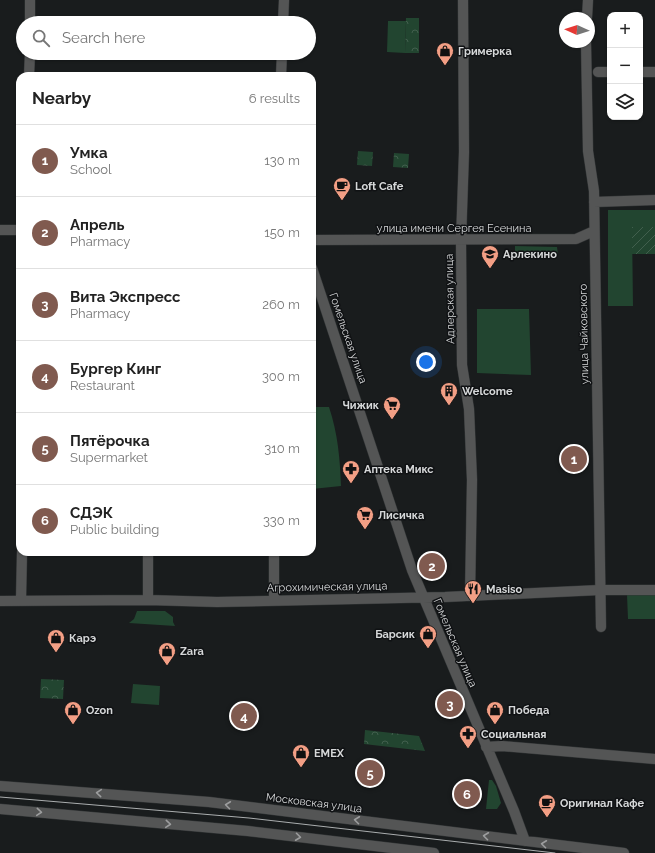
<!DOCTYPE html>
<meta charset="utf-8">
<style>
:root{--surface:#fff;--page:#f6f6f6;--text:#222;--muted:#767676;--line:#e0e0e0;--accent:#805a4f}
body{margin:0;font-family:Raleway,sans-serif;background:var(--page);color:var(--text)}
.controls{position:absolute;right:12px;top:12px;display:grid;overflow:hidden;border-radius:8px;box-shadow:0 1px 3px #0004}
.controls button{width:36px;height:36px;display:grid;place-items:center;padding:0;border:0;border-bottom:1px solid var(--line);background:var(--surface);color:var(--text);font:20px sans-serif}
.compass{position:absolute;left:559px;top:12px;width:36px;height:36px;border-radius:50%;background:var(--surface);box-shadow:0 1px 3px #0004;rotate:273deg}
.you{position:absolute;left:426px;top:362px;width:14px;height:14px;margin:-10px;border:3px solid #fff;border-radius:50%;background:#1a73e8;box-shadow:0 0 0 6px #1a73e833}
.badge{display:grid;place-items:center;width:26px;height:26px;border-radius:50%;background:var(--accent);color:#fff;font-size:13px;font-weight:700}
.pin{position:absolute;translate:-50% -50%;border:2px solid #fff;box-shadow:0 1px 4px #0006}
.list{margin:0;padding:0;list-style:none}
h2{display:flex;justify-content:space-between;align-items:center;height:52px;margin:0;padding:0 16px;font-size:17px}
h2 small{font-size:13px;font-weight:400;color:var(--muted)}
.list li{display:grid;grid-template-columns:26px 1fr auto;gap:12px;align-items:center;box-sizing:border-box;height:72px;padding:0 16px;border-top:1px solid var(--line)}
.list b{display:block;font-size:15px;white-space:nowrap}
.list p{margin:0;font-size:13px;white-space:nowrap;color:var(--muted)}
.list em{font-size:13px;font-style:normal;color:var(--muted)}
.icon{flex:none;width:22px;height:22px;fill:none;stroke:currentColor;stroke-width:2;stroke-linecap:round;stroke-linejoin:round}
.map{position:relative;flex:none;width:655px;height:853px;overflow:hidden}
.search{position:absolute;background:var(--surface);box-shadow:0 1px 3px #0004;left:16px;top:16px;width:300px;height:44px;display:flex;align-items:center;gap:10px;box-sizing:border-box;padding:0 14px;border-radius:22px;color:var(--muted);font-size:15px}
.panel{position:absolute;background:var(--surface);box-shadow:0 1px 3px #0004;left:16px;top:72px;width:300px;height:484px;border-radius:12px}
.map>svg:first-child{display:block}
.grass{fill:#224530}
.park{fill:url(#park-crowns)}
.garden{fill:url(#garden-furrows)}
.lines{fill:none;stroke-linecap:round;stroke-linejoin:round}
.minor-casing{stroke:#333637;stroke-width:11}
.minor{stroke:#545555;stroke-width:10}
.tram{stroke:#abaeaf;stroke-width:1}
.oneway{stroke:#9c9d9e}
.labels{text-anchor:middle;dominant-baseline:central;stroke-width:3;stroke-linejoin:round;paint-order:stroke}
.poi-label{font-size:11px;font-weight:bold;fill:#d6d8d9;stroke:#101214;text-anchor:start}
.street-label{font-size:11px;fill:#d6d8d9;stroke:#101214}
</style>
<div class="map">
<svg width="655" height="853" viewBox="0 0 655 853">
<defs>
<pattern id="park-crowns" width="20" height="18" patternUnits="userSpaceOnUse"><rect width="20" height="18" fill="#224530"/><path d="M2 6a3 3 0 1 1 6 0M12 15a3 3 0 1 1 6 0" fill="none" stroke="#415f4d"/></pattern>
<pattern id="garden-furrows" width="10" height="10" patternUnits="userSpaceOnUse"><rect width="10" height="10" fill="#224530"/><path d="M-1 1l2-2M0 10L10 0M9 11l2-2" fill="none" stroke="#415f4d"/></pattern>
</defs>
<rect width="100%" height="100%" fill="#191c1d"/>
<!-- grass -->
<path class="grass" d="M388 21H406L405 53 387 52Z
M608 210H655V227H632L633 306H608Z
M515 246 557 247 558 255H515Z
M529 309 531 375 477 373V309Z
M312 407H329C338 434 340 459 341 486L312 489Z
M627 595H655V619H628Z
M137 611H165L173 617V622L175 626 129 623 134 619Z
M133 684 160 686 159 705 131 703Z
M489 780H492L496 786 501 803 497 809H486Z"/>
<!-- park -->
<path class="park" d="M406 18H419V53H405Z
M358 151 373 152 372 166 357 165Z
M394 153 409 154 408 168 393 167Z
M41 679 64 680 63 699 40 698Z
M365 730 419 736 425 751 364 744Z"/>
<!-- garden -->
<path class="garden" d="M632 227H655V254H632Z"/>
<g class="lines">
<defs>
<path id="minor" d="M463 0 464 152 461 241 462 365 469 409 472 480 470 596
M587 18 588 0
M30 23V0
M283 23 284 0
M586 42 588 151 594 191 601 627
M598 72H610
M640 72H655
M29 76 30 53
M281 76 282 53
M594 202 655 200
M0 230H20
M312 240 576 239 594 231
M312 268 412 570 514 811 525 841
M274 552V600
M21 600 22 552
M148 600V552
M0 601 148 600 217 602 445 597 600 590H655
M486 747 502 746 655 759
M0 786 209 802 624 853
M0 809 248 831 434 853"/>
</defs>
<!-- minor casing -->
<use href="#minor" class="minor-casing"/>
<!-- minor -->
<use href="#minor" class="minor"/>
<!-- tram -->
<path class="tram" d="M0 797 249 818 555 853"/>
</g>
<!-- one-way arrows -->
<defs><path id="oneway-chevron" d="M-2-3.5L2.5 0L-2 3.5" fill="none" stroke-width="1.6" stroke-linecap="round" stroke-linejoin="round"/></defs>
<g class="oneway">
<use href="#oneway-chevron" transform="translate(99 793) rotate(-175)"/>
<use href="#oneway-chevron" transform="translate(228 805) rotate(-173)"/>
<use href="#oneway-chevron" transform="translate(39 812) rotate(5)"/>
<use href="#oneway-chevron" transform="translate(357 820) rotate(-173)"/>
<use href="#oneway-chevron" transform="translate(168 824) rotate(5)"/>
<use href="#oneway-chevron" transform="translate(486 836) rotate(-173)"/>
<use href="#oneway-chevron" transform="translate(298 837) rotate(7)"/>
<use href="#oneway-chevron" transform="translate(544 844) rotate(-173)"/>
</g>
<!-- icons -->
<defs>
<symbol id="shop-pin" viewBox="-11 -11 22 30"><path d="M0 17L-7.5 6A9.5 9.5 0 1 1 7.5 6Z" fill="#f39f85" stroke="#101214"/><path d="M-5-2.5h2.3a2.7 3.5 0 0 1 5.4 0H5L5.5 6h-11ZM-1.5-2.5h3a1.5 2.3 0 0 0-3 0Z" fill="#111"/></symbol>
<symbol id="cafe-pin" viewBox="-11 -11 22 30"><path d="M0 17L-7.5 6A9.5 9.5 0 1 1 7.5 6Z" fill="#f39f85" stroke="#101214"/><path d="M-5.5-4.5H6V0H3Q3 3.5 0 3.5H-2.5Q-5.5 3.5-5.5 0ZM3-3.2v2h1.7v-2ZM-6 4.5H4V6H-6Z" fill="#111"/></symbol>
<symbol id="school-pin" viewBox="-11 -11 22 30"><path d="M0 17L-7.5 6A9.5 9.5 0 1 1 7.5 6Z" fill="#f39f85" stroke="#101214"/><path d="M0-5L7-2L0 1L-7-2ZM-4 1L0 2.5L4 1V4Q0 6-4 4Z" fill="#111"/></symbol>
<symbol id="building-pin" viewBox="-11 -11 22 30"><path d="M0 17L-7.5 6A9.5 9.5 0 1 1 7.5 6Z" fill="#f39f85" stroke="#101214"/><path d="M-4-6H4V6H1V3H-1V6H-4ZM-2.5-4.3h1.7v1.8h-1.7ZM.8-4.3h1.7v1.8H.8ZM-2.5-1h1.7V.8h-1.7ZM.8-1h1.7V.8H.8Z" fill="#111"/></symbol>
<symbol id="supermarket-pin" viewBox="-11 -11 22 30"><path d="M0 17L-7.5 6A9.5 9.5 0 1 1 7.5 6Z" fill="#f39f85" stroke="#101214"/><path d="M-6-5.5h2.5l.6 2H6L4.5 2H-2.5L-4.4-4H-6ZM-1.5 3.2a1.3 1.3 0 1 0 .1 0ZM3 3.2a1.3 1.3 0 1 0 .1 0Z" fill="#111"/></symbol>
<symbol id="pharmacy-pin" viewBox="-11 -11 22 30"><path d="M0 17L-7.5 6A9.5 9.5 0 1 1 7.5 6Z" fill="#f39f85" stroke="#101214"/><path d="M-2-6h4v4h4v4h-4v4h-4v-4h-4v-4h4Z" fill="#111"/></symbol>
<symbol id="restaurant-pin" viewBox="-11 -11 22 30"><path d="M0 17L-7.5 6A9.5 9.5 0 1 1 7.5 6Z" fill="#f39f85" stroke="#101214"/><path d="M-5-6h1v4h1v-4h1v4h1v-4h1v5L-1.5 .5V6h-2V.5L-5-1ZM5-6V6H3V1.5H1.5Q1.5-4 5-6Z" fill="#111"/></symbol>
</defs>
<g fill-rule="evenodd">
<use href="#shop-pin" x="435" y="41" width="20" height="27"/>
<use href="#cafe-pin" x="332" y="176" width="20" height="27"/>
<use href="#school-pin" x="480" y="244" width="20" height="27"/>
<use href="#building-pin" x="439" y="381" width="20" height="27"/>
<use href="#supermarket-pin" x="382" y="395" width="20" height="27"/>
<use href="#pharmacy-pin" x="341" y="459" width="20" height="27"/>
<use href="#supermarket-pin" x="355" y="505" width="20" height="27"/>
<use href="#restaurant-pin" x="463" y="579" width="20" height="27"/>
<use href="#shop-pin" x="418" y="624" width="20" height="27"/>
<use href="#shop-pin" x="46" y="628" width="20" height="27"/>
<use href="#shop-pin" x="157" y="641" width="20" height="27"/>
<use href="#shop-pin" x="63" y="700" width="20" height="27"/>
<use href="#shop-pin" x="485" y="700" width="20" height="27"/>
<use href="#pharmacy-pin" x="458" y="724" width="20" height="27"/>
<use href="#shop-pin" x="291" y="743" width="20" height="27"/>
<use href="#cafe-pin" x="537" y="793" width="20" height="27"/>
</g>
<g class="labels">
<!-- poi labels -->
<g class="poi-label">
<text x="458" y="51">Гримерка</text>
<text x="355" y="186">Loft Cafe</text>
<text x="503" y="254">Арлекино</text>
<text x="462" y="391">Welcome</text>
<text x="379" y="405" text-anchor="end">Чижик</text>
<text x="364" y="469">Аптека Микс</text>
<text x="378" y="515">Лисичка</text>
<text x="486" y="589">Masiso</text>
<text x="415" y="634" text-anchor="end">Барсик</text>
<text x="69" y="638">Карэ</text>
<text x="180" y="651">Zara</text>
<text x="86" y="710">Ozon</text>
<text x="508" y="710">Победа</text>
<text x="481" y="734">Социальная</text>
<text x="314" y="753">EMEX</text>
<text x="560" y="803">Оригинал Кафе</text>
</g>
<!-- street labels -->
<g class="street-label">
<text x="454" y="228">улица имени Сергея Есенина</text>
<text transform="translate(450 299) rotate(-91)">Адлерская улица</text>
<text transform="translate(584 334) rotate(-91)">улица Чайковского</text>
<text transform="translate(348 338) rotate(71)">Гомельская улица</text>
<text transform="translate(327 587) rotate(-1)">Агрохимическая улица</text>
<text transform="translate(455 643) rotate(67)">Гомельская улица</text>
<text transform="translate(314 803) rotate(7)">Московская улица</text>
</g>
</g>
</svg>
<div class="controls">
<button>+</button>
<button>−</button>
<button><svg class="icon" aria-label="layers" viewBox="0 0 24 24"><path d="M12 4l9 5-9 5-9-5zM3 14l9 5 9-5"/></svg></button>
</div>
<svg class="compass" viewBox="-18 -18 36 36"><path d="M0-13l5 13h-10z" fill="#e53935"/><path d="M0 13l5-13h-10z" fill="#767676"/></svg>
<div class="you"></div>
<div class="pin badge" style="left:574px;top:459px">1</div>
<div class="pin badge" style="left:432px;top:566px">2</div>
<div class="pin badge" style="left:450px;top:704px">3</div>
<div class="pin badge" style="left:244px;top:716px">4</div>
<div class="pin badge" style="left:370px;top:773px">5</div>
<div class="pin badge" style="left:467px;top:794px">6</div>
<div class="search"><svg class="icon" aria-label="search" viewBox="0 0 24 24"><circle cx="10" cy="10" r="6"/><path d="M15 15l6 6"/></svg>Search here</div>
<section class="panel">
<h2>Nearby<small>6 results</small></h2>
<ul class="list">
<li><span class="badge">1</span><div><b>Умка</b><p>School</p></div><em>130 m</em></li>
<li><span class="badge">2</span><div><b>Апрель</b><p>Pharmacy</p></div><em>150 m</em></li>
<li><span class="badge">3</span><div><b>Вита Экспресс</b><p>Pharmacy</p></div><em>260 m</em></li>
<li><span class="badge">4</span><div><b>Бургер Кинг</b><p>Restaurant</p></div><em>300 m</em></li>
<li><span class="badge">5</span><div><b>Пятёрочка</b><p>Supermarket</p></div><em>310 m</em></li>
<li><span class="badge">6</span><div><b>СДЭК</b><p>Public building</p></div><em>330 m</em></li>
</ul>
</section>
</div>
